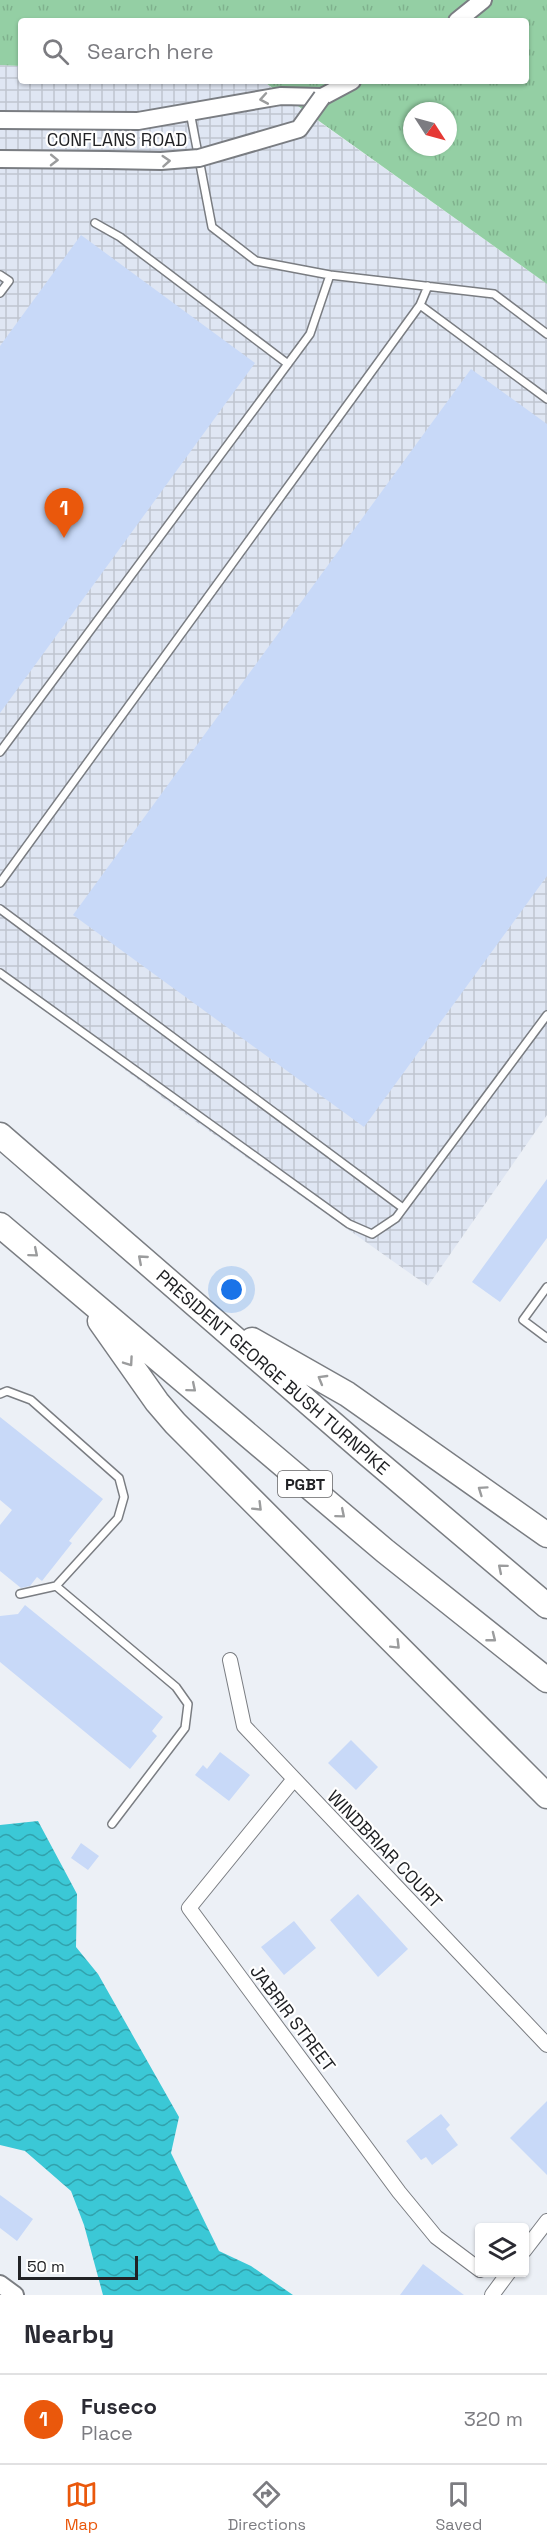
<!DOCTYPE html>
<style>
:root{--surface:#fff;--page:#f2f2f3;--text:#2b2b33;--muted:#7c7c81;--line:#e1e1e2;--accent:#ea580c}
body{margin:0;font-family:"Space Grotesk",sans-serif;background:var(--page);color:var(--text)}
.controls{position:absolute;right:18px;bottom:18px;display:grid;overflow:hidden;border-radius:6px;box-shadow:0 2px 4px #0004}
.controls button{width:54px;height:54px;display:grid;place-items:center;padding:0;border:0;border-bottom:2px solid var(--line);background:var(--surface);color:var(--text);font:30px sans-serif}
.compass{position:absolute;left:403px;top:102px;width:54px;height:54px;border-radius:50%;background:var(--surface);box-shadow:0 2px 4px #0004;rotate:126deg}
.scale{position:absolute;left:18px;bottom:15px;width:120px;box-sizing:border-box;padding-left:6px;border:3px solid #212225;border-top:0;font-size:16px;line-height:21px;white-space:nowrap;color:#212225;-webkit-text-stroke:4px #fff;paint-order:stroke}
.you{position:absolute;left:232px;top:1290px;width:21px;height:21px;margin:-15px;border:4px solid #fff;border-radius:50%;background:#1a73e8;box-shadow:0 0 0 9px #1a73e833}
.badge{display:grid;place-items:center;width:39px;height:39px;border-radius:50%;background:var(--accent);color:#fff;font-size:20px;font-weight:700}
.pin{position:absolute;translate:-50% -50px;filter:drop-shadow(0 2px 3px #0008)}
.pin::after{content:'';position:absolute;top:32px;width:21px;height:18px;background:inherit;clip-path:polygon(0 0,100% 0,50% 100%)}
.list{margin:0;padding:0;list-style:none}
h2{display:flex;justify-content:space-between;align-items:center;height:78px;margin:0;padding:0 24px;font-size:26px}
h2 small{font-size:20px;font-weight:400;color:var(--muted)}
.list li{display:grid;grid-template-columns:39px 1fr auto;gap:18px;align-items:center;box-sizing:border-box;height:90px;padding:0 24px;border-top:2px solid var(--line)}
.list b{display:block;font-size:22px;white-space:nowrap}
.list p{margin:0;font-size:20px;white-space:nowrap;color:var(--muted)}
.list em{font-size:20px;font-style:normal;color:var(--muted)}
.icon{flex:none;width:33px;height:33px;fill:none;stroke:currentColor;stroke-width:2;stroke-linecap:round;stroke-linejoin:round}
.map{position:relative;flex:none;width:547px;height:2295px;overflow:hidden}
.search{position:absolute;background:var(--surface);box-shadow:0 2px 4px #0004;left:18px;right:18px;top:18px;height:66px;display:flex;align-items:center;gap:15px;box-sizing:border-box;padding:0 21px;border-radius:6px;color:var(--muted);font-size:22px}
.sheet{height:168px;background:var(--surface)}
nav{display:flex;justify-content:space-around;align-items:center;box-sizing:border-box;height:84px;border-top:2px solid var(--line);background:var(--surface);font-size:16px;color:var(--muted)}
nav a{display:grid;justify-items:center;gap:3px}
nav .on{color:var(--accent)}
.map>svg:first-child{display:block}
.industrial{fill:url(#industrial-grid)}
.grass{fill:url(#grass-tufts);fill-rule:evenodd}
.water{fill:url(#water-waves)}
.building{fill:#c8d9f8}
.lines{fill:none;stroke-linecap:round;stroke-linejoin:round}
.service-casing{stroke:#7a7d82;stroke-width:10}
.minor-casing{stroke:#7a7d82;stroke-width:16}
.tertiary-casing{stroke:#7a7d82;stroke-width:20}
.motorway-casing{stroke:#7a7d82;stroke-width:27}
.service{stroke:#fff;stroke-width:7}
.minor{stroke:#fff;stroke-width:14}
.tertiary{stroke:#fff;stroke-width:16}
.motorway{stroke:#fff;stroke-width:24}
.tertiary-bridge-casing{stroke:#7a7d82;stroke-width:20;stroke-linecap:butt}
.tertiary-bridge{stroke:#fff;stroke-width:16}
.oneway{stroke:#9b9c9d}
.labels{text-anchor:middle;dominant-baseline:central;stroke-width:4.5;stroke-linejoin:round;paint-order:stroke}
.shield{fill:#fff;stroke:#646466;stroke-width:1.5}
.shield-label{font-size:16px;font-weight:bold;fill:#212225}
.street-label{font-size:18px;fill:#212225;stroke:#fff}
</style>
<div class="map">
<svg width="547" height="2295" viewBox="0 0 547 2295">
<defs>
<pattern id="industrial-grid" width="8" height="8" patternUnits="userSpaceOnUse" patternTransform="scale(1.5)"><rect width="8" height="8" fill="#dfe6f3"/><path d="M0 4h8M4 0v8" fill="none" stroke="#bfc5d0"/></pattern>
<pattern id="grass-tufts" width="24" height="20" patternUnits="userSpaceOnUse" patternTransform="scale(1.5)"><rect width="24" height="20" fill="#94cfa4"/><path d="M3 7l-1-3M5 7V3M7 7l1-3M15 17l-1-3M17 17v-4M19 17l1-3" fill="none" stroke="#7fb18d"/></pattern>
<pattern id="water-waves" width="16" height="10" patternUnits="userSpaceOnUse" patternTransform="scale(1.5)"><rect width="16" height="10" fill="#3bc8d6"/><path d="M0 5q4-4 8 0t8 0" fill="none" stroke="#31a2ad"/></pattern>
</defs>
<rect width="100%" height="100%" fill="#ecf0f6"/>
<!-- industrial -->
<path class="industrial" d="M0 65 21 66V81H262L547 284V1115L428 1286 171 1104 0 977Z"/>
<!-- grass -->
<path class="grass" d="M0 0H547V284L263 81H526V21H21V66L0 65ZM412 111H448V147H412Z"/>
<!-- water -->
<path class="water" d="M38 1821 77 1894 76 1947 98 1974 179 2117 171 2153 219 2251 251 2266 293 2295H103L84 2225 71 2191 25 2151 0 2145V1825Z"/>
<!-- building -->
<path class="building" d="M81 235 255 363 0 713V346Z
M471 369 547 424V876L364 1127 73 915Z
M547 1179V1238L500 1302 472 1282Z
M0 1417 103 1499 69 1541 72 1543 42 1581 37 1577 30 1586 21 1588 0 1571V1525L12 1510 0 1500Z
M25 1605 163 1717 152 1731 157 1736 130 1769 0 1662V1616L18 1614Z
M351 1740 378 1767 356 1790 328 1763Z
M220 1752 250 1775 229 1801 195 1775 203 1765 207 1769Z
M81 1843 99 1856 88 1870 71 1858Z
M358 1894 408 1949 378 1977 330 1920Z
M294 1921 316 1948 284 1975 261 1947Z
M547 2101V2175L510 2138Z
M441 2114 450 2125 446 2129 458 2145 432 2165 426 2157 421 2160 406 2141Z
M0 2195 33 2219 17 2241 0 2228Z
M423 2264 464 2295H400Z"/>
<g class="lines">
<defs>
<path id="service" d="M95 223 120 237 288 364
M0 275 9 281 0 293
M330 275 494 294 547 334
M420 305 547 399
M0 752 310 334 330 275 256 261 212 227 190 112
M0 883 420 305 428 286
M0 909 403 1208
M0 973 349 1224 372 1234 396 1218 547 1015
M547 1287 523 1320 547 1338
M0 1394 7 1391 31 1400 119 1478 124 1497 118 1518 56 1586 20 1594
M56 1586 176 1687 188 1704 185 1728 112 1824"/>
<path id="minor" d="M230 1660 244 1726 547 2045
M294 1779 189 1908 399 2192 436 2237 480 2270
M524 2251 547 2221
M492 2295 509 2272"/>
<path id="tertiary" d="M457 21 483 0
M0 120 138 121 281 96 322 97 352 81
M0 159 107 160
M0 2284 15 2295"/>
<path id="motorway" d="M0 1135 370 1456 547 1606
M0 1225 385 1551 547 1680
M100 1321 157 1402 175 1423 547 1796
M252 1340 347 1394 547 1535"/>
</defs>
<!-- service casing -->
<use href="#service" class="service-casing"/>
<!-- minor casing -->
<use href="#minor" class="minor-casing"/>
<!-- tertiary casing -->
<use href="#tertiary" class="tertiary-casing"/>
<!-- motorway casing -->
<use href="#motorway" class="motorway-casing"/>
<!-- service -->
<use href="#service" class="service"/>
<!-- minor -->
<use href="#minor" class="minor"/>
<!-- tertiary -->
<use href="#tertiary" class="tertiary"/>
<!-- motorway -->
<use href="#motorway" class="motorway"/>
<defs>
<path id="tertiary-bridge" d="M107 160 161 161 199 158 299 129 322 97"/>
</defs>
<!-- tertiary-bridge casing -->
<use href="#tertiary-bridge" class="tertiary-bridge-casing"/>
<!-- tertiary-bridge -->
<use href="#tertiary-bridge" class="tertiary-bridge"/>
</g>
<!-- one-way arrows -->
<defs><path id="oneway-chevron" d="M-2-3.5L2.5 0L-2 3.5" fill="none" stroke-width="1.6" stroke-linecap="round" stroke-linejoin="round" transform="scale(1.5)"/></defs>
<g class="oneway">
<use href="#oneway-chevron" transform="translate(264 99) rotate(170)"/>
<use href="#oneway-chevron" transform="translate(54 160) rotate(1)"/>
<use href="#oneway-chevron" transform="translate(166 161) rotate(-4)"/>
<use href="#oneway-chevron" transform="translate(34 1253) rotate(40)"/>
<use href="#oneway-chevron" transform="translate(142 1259) rotate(-139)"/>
<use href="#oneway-chevron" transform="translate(129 1362) rotate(55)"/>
<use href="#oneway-chevron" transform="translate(322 1379) rotate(-150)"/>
<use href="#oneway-chevron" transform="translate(192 1388) rotate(40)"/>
<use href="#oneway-chevron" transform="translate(482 1490) rotate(-145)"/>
<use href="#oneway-chevron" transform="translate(258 1507) rotate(45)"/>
<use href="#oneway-chevron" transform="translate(341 1514) rotate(40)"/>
<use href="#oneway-chevron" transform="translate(502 1568) rotate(-140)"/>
<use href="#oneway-chevron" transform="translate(492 1638) rotate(38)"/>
<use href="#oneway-chevron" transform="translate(396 1645) rotate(45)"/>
</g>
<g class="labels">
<!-- shield labels -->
<rect class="shield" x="278" y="1471" width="54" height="26" rx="4.5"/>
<g class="shield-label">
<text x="305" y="1484">PGBT</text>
</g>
<!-- street labels -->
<g class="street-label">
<text x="117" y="139">CONFLANS ROAD</text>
<text transform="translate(273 1372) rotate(41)">PRESIDENT GEORGE BUSH TURNPIKE</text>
<text transform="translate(385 1849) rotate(46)">WINDBRIAR COURT</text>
<text transform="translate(293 2018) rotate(53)">JABRIR STREET</text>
</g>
</g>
</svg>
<div class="controls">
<button><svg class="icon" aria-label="layers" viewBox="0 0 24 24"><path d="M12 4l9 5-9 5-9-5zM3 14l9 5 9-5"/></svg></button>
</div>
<svg class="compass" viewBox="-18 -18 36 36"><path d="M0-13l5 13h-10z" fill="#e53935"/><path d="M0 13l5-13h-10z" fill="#7c7c81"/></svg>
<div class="scale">50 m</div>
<div class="you"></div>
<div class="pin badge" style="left:64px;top:538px">1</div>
<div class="search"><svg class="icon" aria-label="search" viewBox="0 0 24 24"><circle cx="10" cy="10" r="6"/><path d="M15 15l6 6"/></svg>Search here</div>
</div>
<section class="sheet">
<h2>Nearby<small></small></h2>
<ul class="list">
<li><span class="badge">1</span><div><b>Fuseco</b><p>Place</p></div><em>320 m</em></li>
</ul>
</section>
<nav>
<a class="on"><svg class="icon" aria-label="map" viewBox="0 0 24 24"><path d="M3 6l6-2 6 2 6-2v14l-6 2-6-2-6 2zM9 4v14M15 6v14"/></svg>Map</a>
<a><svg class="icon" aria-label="directions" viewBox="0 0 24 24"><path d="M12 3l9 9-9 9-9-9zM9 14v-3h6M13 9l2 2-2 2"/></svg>Directions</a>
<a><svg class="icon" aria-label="saved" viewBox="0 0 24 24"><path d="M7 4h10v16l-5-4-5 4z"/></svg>Saved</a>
</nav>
